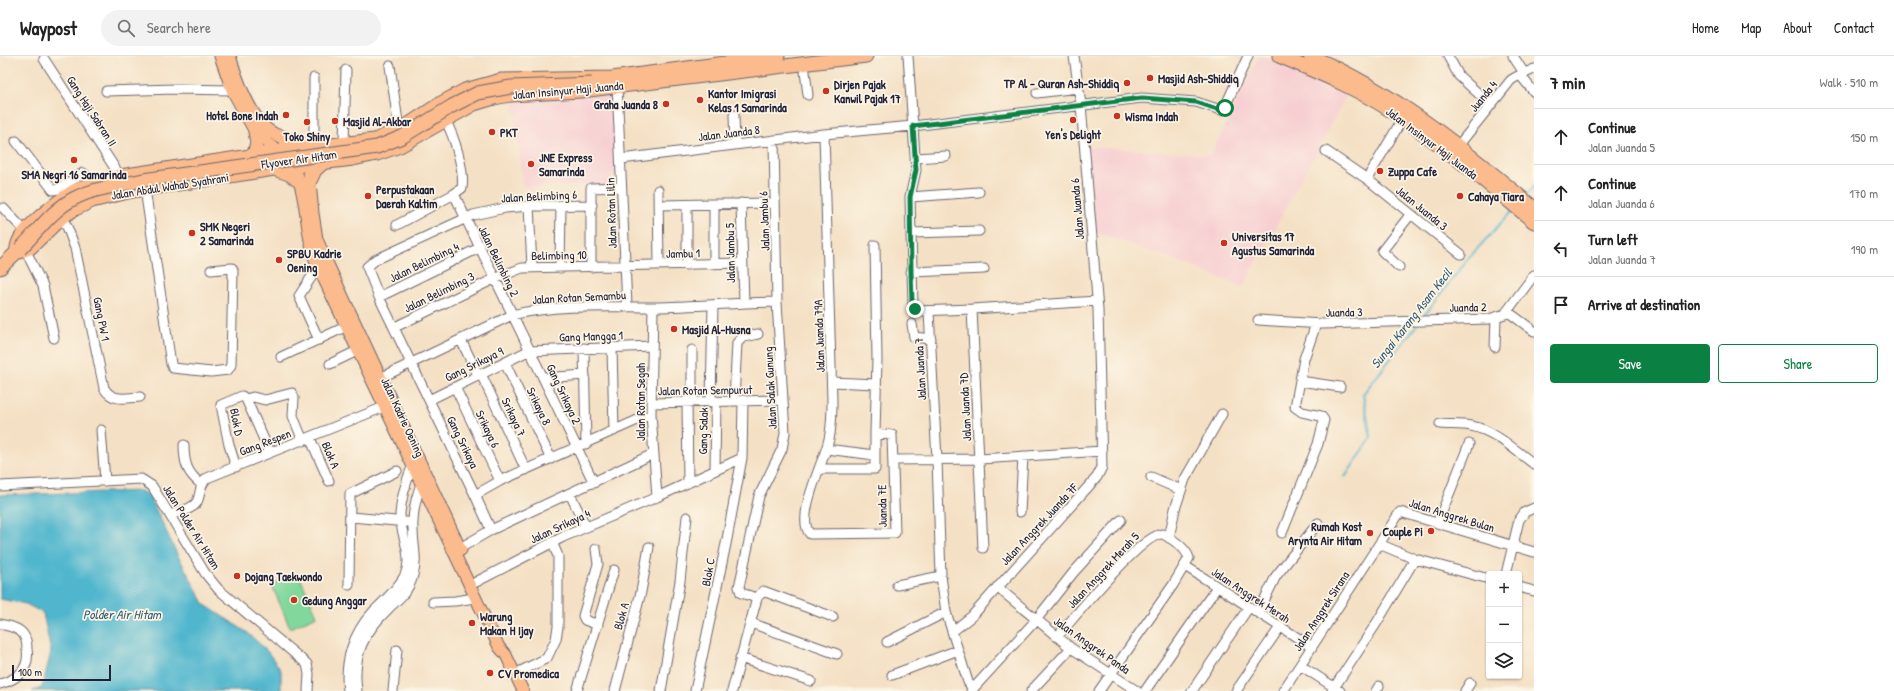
<!DOCTYPE html>
<meta charset="utf-8">
<style>
:root{--surface:#fff;--page:#f2f2f2;--text:#222;--muted:#767676;--line:#e0e0e0;--accent:#0b8043}
body{margin:0;font-family:"Patrick Hand",sans-serif;background:var(--page);color:var(--text)}
.controls{position:absolute;right:12px;bottom:12px;display:grid;overflow:hidden;border-radius:4px;box-shadow:0 1px 3px #0004}
.controls button{width:36px;height:36px;display:grid;place-items:center;padding:0;border:0;border-bottom:1px solid var(--line);background:var(--surface);color:var(--text);font:20px sans-serif}
.scale{position:absolute;left:12px;bottom:10px;width:99px;box-sizing:border-box;padding-left:4px;border:2px solid #22223b;border-top:0;font-size:11px;line-height:14px;white-space:nowrap;color:#22223b;-webkit-text-stroke:3px #fcf5e5;paint-order:stroke}
.stop{position:absolute;width:12px;height:12px;margin:-9px;border:3px solid #0b8043;border-radius:50%;background:#fff}
.stop.end{background:#0b8043;border-color:#fff;box-shadow:0 1px 4px #0008}
.list{margin:0;padding:0;list-style:none}
h2{display:flex;justify-content:space-between;align-items:center;height:52px;margin:0;padding:0 16px;font-size:17px}
h2 small{font-size:13px;font-weight:400;color:var(--muted)}
.list li{display:grid;grid-template-columns:26px 1fr auto;gap:12px;align-items:center;box-sizing:border-box;height:56px;padding:0 16px;border-top:1px solid var(--line)}
.list b{display:block;font-size:15px;white-space:nowrap}
.list p{margin:0;font-size:13px;white-space:nowrap;color:var(--muted)}
.list em{font-size:13px;font-style:normal;color:var(--muted)}
.actions{display:flex;gap:8px;padding:12px 16px}
.actions a{flex:1;padding:9px 0;border:1px solid var(--accent);border-radius:4px;text-align:center;font-size:14px;color:var(--accent)}
.actions .main{background:var(--accent);color:#fff}
.icon{flex:none;width:22px;height:22px;fill:none;stroke:currentColor;stroke-width:2;stroke-linecap:round;stroke-linejoin:round}
.map{position:relative;flex:none;width:1534px;height:635px;overflow:hidden}
header{display:flex;align-items:center;gap:24px;box-sizing:border-box;height:56px;padding:0 20px;background:var(--surface);border-bottom:1px solid var(--line)}
header strong{font-size:19px}
nav{display:flex;gap:22px;margin-inline-start:auto;font-size:14px}
.search{width:280px;height:36px;background:var(--page);display:flex;align-items:center;gap:10px;box-sizing:border-box;padding:0 14px;border-radius:22px;color:var(--muted);font-size:15px}
main{display:flex}
aside{flex:1;background:var(--surface)}
.map>svg:first-child{display:block}
.built{fill:#f7cfd2}
.green{fill:#81d89c;stroke:#527d6c}
.water{fill:#4fb6cd;stroke:#386c84}
.lines{fill:none;stroke-linecap:round;stroke-linejoin:round}
.stream{stroke:#4fb6cd;stroke-width:2}
.minor-casing{stroke:#6c646b;stroke-width:11}
.major-casing{stroke:#6c646b;stroke-width:13}
.highway-casing{stroke:#6c646b;stroke-width:15}
.minor{stroke:#fff;stroke-width:9}
.major{stroke:#fbbb8d;stroke-width:11}
.highway{stroke:#fbbb8d;stroke-width:13}
.highway-bridge-casing{stroke:#6c646b;stroke-width:15;stroke-linecap:butt}
.highway-bridge{stroke:#fbbb8d;stroke-width:13}
.route{stroke:#0b8043;stroke-width:5}
.poi-dot{fill:#c8321e;stroke:#fcf5e5;stroke-width:1.5}
.labels{text-anchor:middle;dominant-baseline:central;stroke-width:3.5;stroke-linejoin:round;paint-order:stroke}
.poi-label{font-size:12px;font-weight:bold;fill:#22223b;stroke:#fcf5e5;text-anchor:start}
.street-label{font-size:12px;fill:#22223b;stroke:#fcf5e5}
.water-label{font-size:13px;font-style:italic;fill:#345d75;stroke:#fcf5e5}
</style>
<header>
<strong>Waypost</strong>
<div class="search"><svg class="icon" aria-label="search" viewBox="0 0 24 24"><circle cx="10" cy="10" r="6"/><path d="M15 15l6 6"/></svg>Search here</div>
<nav><a>Home</a><a>Map</a><a>About</a><a>Contact</a></nav>
</header>
<main>
<div class="map">
<svg width="1534" height="635" viewBox="0 0 1534 635">
<rect width="100%" height="100%" fill="#fcf5e5"/>
<filter id="ink" filterUnits="userSpaceOnUse"><feTurbulence type="fractalNoise" baseFrequency=".025" numOctaves="2"/><feDisplacementMap in="SourceGraphic" scale="8" xChannelSelector="R" yChannelSelector="G"/><feConvolveMatrix kernelMatrix="1 2 1 2 8 2 1 2 1" color-interpolation-filters="sRGB"/></filter>
<filter id="wash" filterUnits="userSpaceOnUse"><feTurbulence type="fractalNoise" baseFrequency=".012" numOctaves="4" result="noise"/><feDisplacementMap in="SourceGraphic" scale="16" xChannelSelector="R" yChannelSelector="G"/><feGaussianBlur stdDeviation="0.9" result="paint"/><feColorMatrix in="noise" values="0 0 0 0 0 0 0 0 0 0 0 0 0 0 0 0 0 1.4 0 .05"/><feComposite in="paint" operator="in"/></filter>
<g filter="url(#wash)">
<rect width="100%" height="100%" fill="#f4e0c4"/>
<!-- built -->
<path class="built" d="M1259 0 1348 37 1243 231 1170 202 1095 176 1088 91 1211 99Z
M616 35 620 118H610L611 128 523 131 513 42Z"/>
<!-- green -->
<path class="green" d="M298 517 317 560 290 572 272 529Z"/>
<!-- water -->
<path class="water" d="M141 435 149 439 178 500 205 549 248 577 267 595 281 614V635H32L42 632 51 596 43 557 26 548 0 543V439Z"/>
<g class="lines">
<!-- stream -->
<path class="stream" d="M1527 139 1534 131
M1422 262 1467 204 1513 154
M1345 421 1371 382 1363 338 1417 269"/>
</g>
</g>
<g filter="url(#ink)">
<g class="lines">
<defs>
<path id="minor" d="M908 0 916 114 910 141 913 249 915 254 918 255 972 253 983 492
M1448 0 1459 20 1491 49
M1513 0 1524 17
M44 3 120 120
M804 8 808 39
M390 10 399 73
M1520 19 1534 36
M617 29 627 250
M106 35 176 33 232 34
M1037 37 1078 32
M734 59 735 89
M445 64C454 79 465 115 462 132L454 138 594 427
M16 85 53 134 58 133 83 117 93 127
M344 88 346 14
M1458 90 1511 24 1516 21 1534 13
M314 91V22
M1326 95 1367 123 1461 198
M916 102 946 100
M621 103 824 78 913 70 1142 42 1196 46 1221 54 1225 51 1248 0
M1367 123 1403 62
M145 133 171 308 173 312 211 316 228 314 231 309 233 214 232 212 211 214
M658 134 659 209
M910 141 979 136
M741 147 744 247
M658 149 775 147
M529 150 532 211
M687 150V209
M3 152 26 176
M62 161 68 173 75 192 104 332C112 346 126 342 140 341
M397 169 454 138
M911 177 979 175
M875 189 877 303 875 377
M26 195 43 230 54 282
M714 208V148
M318 211 299 240 319 284
M591 211V132L618 131
M1399 211 1382 195 1410 159
M560 212 561 149
M911 216 984 213
M379 241 479 192
M653 251 651 358 657 441
M972 253 1097 245
M1507 255 1534 275
M929 256 937 404 941 520 946 556 968 626 973 633
M1258 264 1322 268 1489 263 1505 258 1534 219
M912 268 914 281 931 283
M395 271 494 223 522 212 742 207
M461 284 478 319
M612 291 614 375
M1495 291 1496 262
M584 292 586 388
M692 294V345
M530 295 652 290
M281 301 345 271
M505 307 551 403
M330 308 357 295
M481 318 526 414
M543 322 585 319
M374 325 512 259C559 248 607 251 655 251 696 250 737 247 777 246
M1300 325 1340 331
M832 326 876 328
M455 331 500 425
M246 343 253 341 265 344 292 337 294 342 293 360 303 385
M246 343 270 397
M429 344 530 294
M734 344 737 287 743 281 758 278
M687 345 688 427
M711 345 713 249
M651 347 783 344
M1440 368C1450 369 1461 368 1471 370 1494 374 1516 395 1534 408
M101 374 105 425
M310 382 329 425
M184 389C184 407 187 417 201 428
M826 393 875 399
M893 404 980 403 1102 395
M236 411 229 389 221 349 242 340 246 343
M715 413 716 345
M819 413H875V377L892 379 895 477 810 478C795 462 823 407 828 387 832 373 832 358 832 344L824 78
M1151 421 1181 434
M0 430 141 423 152 430 205 517 218 533 307 608 309 618 308 635
M570 438 586 471
M475 439 500 425 651 358
M1020 456 1023 400
M170 459C178 456 192 454 197 446 201 438 199 429 207 422L384 351
M351 461 407 466
M1438 466 1469 388
M491 474 475 439 379 241 367 211 375 204 473 159 505 152 529 150 592 149
M1282 477 1318 388 1324 364 1321 360 1302 356 1295 351 1304 303 1316 268
M1169 482 1175 453 1185 423 1222 358
M1379 488 1415 503 1489 523
M596 493 598 508 583 560 585 564 598 569
M455 495 491 474 653 398
M1185 510 1312 591
M1506 518 1519 464 1525 456 1534 452
M476 526 563 481 657 441 742 402
M349 529 350 438 397 415
M897 529 941 520
M997 531 1071 592 1137 635
M1519 531 1534 535
M757 542 741 537 739 531 759 440 782 393 785 377 777 246 774 84
M433 546 455 545 475 542
M1258 557 1276 520 1318 467
M751 567 837 598
M0 568C7 570 18 571 23 578 26 582 27 588 27 593 30 613 18 623 0 628
M953 575 972 560 1097 421 1102 411 1098 254 1081 49 1074 0
M1057 581C1073 563 1143 476 1163 478 1172 483 1186 492 1189 502L1173 529 1099 635
M887 586 946 556
M740 602 811 625
M1300 609 1340 635
M515 618 547 602 556 583 558 571V500L552 486
M892 619 958 594
M348 635C344 606 353 577 373 556 384 545 398 533 405 519 414 500 400 478 400 458 401 442 406 426 412 411
M357 635C352 598 364 576 390 551 400 542 410 533 413 519 418 504 413 489 413 474 412 456 416 440 423 423
M393 635 397 594
M577 635 614 514
M615 635 641 536 649 491
M661 635 680 525 687 461
M695 635 727 483 742 402 743 344
M732 635 757 542 763 535 833 561
M971 635 1036 564 1073 517 1121 464
M1031 635 1071 592
M1145 635 1217 531
M1192 635 1249 551
M1236 635 1280 571
M1283 635 1400 456 1534 496
M1332 635 1376 568 1415 503
M1376 635 1379 630
M1465 635 1470 627"/>
<path id="major" d="M220 0 232 34 255 76 284 100
M230 0C237 23 248 55 266 72 272 77 280 80 286 86
M309 116 313 157 317 183 325 202 461 494
M297 118C308 148 305 181 318 211L499 591 506 599 523 635"/>
<path id="highway" d="M1279 0C1322 18 1365 36 1403 63 1449 94 1491 131 1534 166
M1310 0C1394 35 1465 94 1534 152
M279 80 306 89
M254 99 257 86 255 76
M277 114 289 118 300 126
M311 123 315 114 323 107
M16 197 30 192 62 161 75 153 92 145 132 135 294 110 353 103 377 98 400 90 474 48 494 42 510 39 581 35 866 0
M16 197C17 193 17 188 19 185 26 169 66 138 82 131 94 126 108 124 120 120L295 93 375 84 406 70 441 47 465 34 501 24 612 22 778 0
M0 212 20 193"/>
</defs>
<!-- minor casing -->
<use href="#minor" class="minor-casing"/>
<!-- major casing -->
<use href="#major" class="major-casing"/>
<!-- highway casing -->
<use href="#highway" class="highway-casing"/>
<!-- minor -->
<use href="#minor" class="minor"/>
<!-- major -->
<use href="#major" class="major"/>
<!-- highway -->
<use href="#highway" class="highway"/>
<defs>
<path id="highway-bridge" d="M20 193C37 176 53 153 75 142 95 132 121 129 143 124L377 91 402 81 452 50 478 37 511 31 592 28"/>
</defs>
<!-- highway-bridge casing -->
<use href="#highway-bridge" class="highway-bridge-casing"/>
<!-- highway-bridge -->
<use href="#highway-bridge" class="highway-bridge"/>
</g>
</g>
<g class="lines" filter="url(#ink)">
<!-- route -->
<path class="route" d="M915 253 912 246 911 216 910 141 916 114 913 70 1142 42 1196 46 1220 54 1225 52"/>
</g>
<!-- markers -->
<g class="poi-dot">
<circle cx="1150" cy="22" r="4"/>
<circle cx="1127" cy="27" r="4"/>
<circle cx="826" cy="35" r="4"/>
<circle cx="700" cy="44" r="4"/>
<circle cx="666" cy="48" r="4"/>
<circle cx="286" cy="59" r="4"/>
<circle cx="1117" cy="60" r="4"/>
<circle cx="1073" cy="64" r="4"/>
<circle cx="335" cy="65" r="4"/>
<circle cx="307" cy="66" r="4"/>
<circle cx="492" cy="76" r="4"/>
<circle cx="74" cy="104" r="4"/>
<circle cx="531" cy="108" r="4"/>
<circle cx="1380" cy="115" r="4"/>
<circle cx="368" cy="140" r="4"/>
<circle cx="1460" cy="140" r="4"/>
<circle cx="192" cy="177" r="4"/>
<circle cx="1224" cy="187" r="4"/>
<circle cx="279" cy="204" r="4"/>
<circle cx="674" cy="273" r="4"/>
<circle cx="1431" cy="475" r="4"/>
<circle cx="1370" cy="477" r="4"/>
<circle cx="237" cy="520" r="4"/>
<circle cx="294" cy="544" r="4"/>
<circle cx="472" cy="567" r="4"/>
<circle cx="490" cy="617" r="4"/>
</g>
<g class="labels">
<!-- poi labels -->
<g class="poi-label">
<text x="1158" y="22">Masjid Ash-Shiddiq</text>
<text x="1119" y="27" text-anchor="end">TP Al - Quran Ash-Shiddiq</text>
<text x="834" y="28">Dirjen Pajak<tspan x="834" dy="14">Kanwil Pajak 17</tspan></text>
<text x="708" y="37">Kantor Imigrasi<tspan x="708" dy="14">Kelas 1 Samarinda</tspan></text>
<text x="658" y="48" text-anchor="end">Graha Juanda 8</text>
<text x="278" y="59" text-anchor="end">Hotel Bone Indah</text>
<text x="1125" y="60">Wisma Indah</text>
<text x="343" y="65">Masjid Al-Akbar</text>
<text x="500" y="76">PKT</text>
<text x="1073" y="78" text-anchor="middle">Yen's Delight</text>
<text x="307" y="80" text-anchor="middle">Toko Shiny</text>
<text x="539" y="101">JNE Express<tspan x="539" dy="14">Samarinda</tspan></text>
<text x="1388" y="115">Zuppa Cafe</text>
<text x="74" y="118" text-anchor="middle">SMA Negri 16 Samarinda</text>
<text x="376" y="133">Perpustakaan<tspan x="376" dy="14">Daerah Kaltim</tspan></text>
<text x="1468" y="140">Cahaya Tiara</text>
<text x="200" y="170">SMK Negeri<tspan x="200" dy="14">2 Samarinda</tspan></text>
<text x="1232" y="180">Universitas 17<tspan x="1232" dy="14">Agustus Samarinda</tspan></text>
<text x="287" y="197">SPBU Kadrie<tspan x="287" dy="14">Oening</tspan></text>
<text x="682" y="273">Masjid Al-Husna</text>
<text x="1362" y="470" text-anchor="end">Rumah Kost<tspan x="1362" dy="14">Arynta Air Hitam</tspan></text>
<text x="1423" y="475" text-anchor="end">Couple Pi</text>
<text x="245" y="520">Dojang Taekwondo</text>
<text x="302" y="544">Gedung Anggar</text>
<text x="480" y="560">Warung<tspan x="480" dy="14">Makan H Ijay</tspan></text>
<text x="498" y="617">CV Promedica</text>
</g>
<!-- street labels -->
<g class="street-label">
<text transform="translate(568 34) rotate(-5)">Jalan Insinyur Haji Juanda</text>
<text transform="translate(1483 40) rotate(-51)">Juanda 4</text>
<text transform="translate(92 55) rotate(57)">Gang Haji Sabran II</text>
<text transform="translate(729 77) rotate(-7)">Jalan Juanda 8</text>
<text transform="translate(1432 87) rotate(37)">Jalan Insinyur Haji Juanda</text>
<text transform="translate(299 103) rotate(-8)">Flyover Air Hitam</text>
<text transform="translate(170 130) rotate(-9)">Jalan Abdul Wahab Syahrani</text>
<text transform="translate(539 140) rotate(-3)">Jalan Belimbing 6</text>
<text transform="translate(1422 152) rotate(39)">Jalan Juanda 3</text>
<text transform="translate(1077 153) rotate(-95)">Jalan Juanda 6</text>
<text transform="translate(611 157) rotate(-92)">Jalan Rotan Lilin</text>
<text transform="translate(764 165) rotate(-92)">Jalan Jambu 6</text>
<text transform="translate(683 197) rotate(-1)">Jambu 1</text>
<text transform="translate(730 197) rotate(-91)">Jalan Jambu 5</text>
<text transform="translate(559 199) rotate(-1)">Belimbing 10</text>
<text transform="translate(499 205) rotate(64)">Jalan Belimbing 2</text>
<text transform="translate(424 206) rotate(-26)">Jalan Belimbing 4</text>
<text transform="translate(439 236) rotate(-26)">Jalan Belimbing 3</text>
<text transform="translate(579 241) rotate(-3)">Jalan Rotan Semambu</text>
<text transform="translate(1468 251) rotate(-1)">Juanda 2</text>
<text transform="translate(1344 256) rotate(-1)">Juanda 3</text>
<text transform="translate(102 263) rotate(79)">Gang PW 1</text>
<text transform="translate(591 280) rotate(-2)">Gang Mangga 1</text>
<text transform="translate(819 280) rotate(-92)">Jalan Juanda 79A</text>
<text transform="translate(474 308) rotate(-26)">Gang Srikaya 9</text>
<text transform="translate(920 313) rotate(-93)">Jalan Juanda 7</text>
<text transform="translate(770 332) rotate(-93)">Jalan Salak Gunung</text>
<text transform="translate(705 334) rotate(-1)">Jalan Rotan Sempurut</text>
<text transform="translate(564 338) rotate(65)">Gang Srikaya 2</text>
<text transform="translate(640 346) rotate(-90)">Jalan Rotan Segah</text>
<text transform="translate(539 350) rotate(64)">Srikaya 8</text>
<text transform="translate(965 351) rotate(-93)">Jalan Juanda 7D</text>
<text transform="translate(403 361) rotate(65)">Jalan Kadrie Oening</text>
<text transform="translate(514 361) rotate(65)">Srikaya 7</text>
<text transform="translate(237 366) rotate(79)">Blok D</text>
<text transform="translate(488 373) rotate(64)">Srikaya 6</text>
<text transform="translate(703 375) rotate(-89)">Gang Salak</text>
<text transform="translate(265 386) rotate(-21)">Gang Respen</text>
<text transform="translate(463 386) rotate(64)">Gang Srikaya</text>
<text transform="translate(331 399) rotate(67)">Blok A</text>
<text transform="translate(882 450) rotate(-91)">Juanda 7E</text>
<text transform="translate(1452 459) rotate(17)">Jalan Anggrek Bulan</text>
<text transform="translate(1039 468) rotate(-47)">Jalan Anggrek Juanda 7F</text>
<text transform="translate(560 470) rotate(-25)">Jalan Srikaya 4</text>
<text transform="translate(192 471) rotate(58)">Jalan Polder Air Hitam</text>
<text transform="translate(1103 514) rotate(-47)">Jalan Anggrek Merah 5</text>
<text transform="translate(708 516) rotate(-79)">Blok C</text>
<text transform="translate(1251 539) rotate(33)">Jalan Anggrek Merah</text>
<text transform="translate(1321 555) rotate(-57)">Jalan Anggrek Sirana</text>
<text transform="translate(621 560) rotate(-74)">Blok A</text>
<text transform="translate(1092 589) rotate(35)">Jalan Anggrek Panda</text>
</g>
<!-- water labels -->
<g class="water-label">
<text transform="translate(1411 262) rotate(-52)">Sungai Karang Asam Kecil</text>
<text x="122" y="558">Polder Air Hitam</text>
</g>
</g>
</svg>
<div class="controls">
<button>+</button>
<button>−</button>
<button><svg class="icon" aria-label="layers" viewBox="0 0 24 24"><path d="M12 4l9 5-9 5-9-5zM3 14l9 5 9-5"/></svg></button>
</div>
<div class="scale">100 m</div>
<div class="stop" style="left:1225px;top:52px"></div>
<div class="stop end" style="left:915px;top:253px"></div>
</div>
<aside>
<h2>7 min<small>Walk · 510 m</small></h2>
<ul class="list">
<li><svg class="icon" aria-label="ahead" viewBox="0 0 24 24"><path d="M12 20V5M6 11l6-6 6 6"/></svg><div><b>Continue</b><p>Jalan Juanda 5</p></div><em>150 m</em></li>
<li><svg class="icon" aria-label="ahead" viewBox="0 0 24 24"><path d="M12 20V5M6 11l6-6 6 6"/></svg><div><b>Continue</b><p>Jalan Juanda 6</p></div><em>170 m</em></li>
<li><svg class="icon" aria-label="left" viewBox="0 0 24 24"><path d="M17 20v-9H6M10 6l-5 5 5 5"/></svg><div><b>Turn left</b><p>Jalan Juanda 7</p></div><em>190 m</em></li>
<li><svg class="icon" aria-label="arrive" viewBox="0 0 24 24"><path d="M6 21V4h12l-3 4 3 4H6"/></svg><div><b>Arrive at destination</b></div></li>
</ul>
<div class="actions"><a class="main">Save</a><a>Share</a></div>
</aside>
</main>
